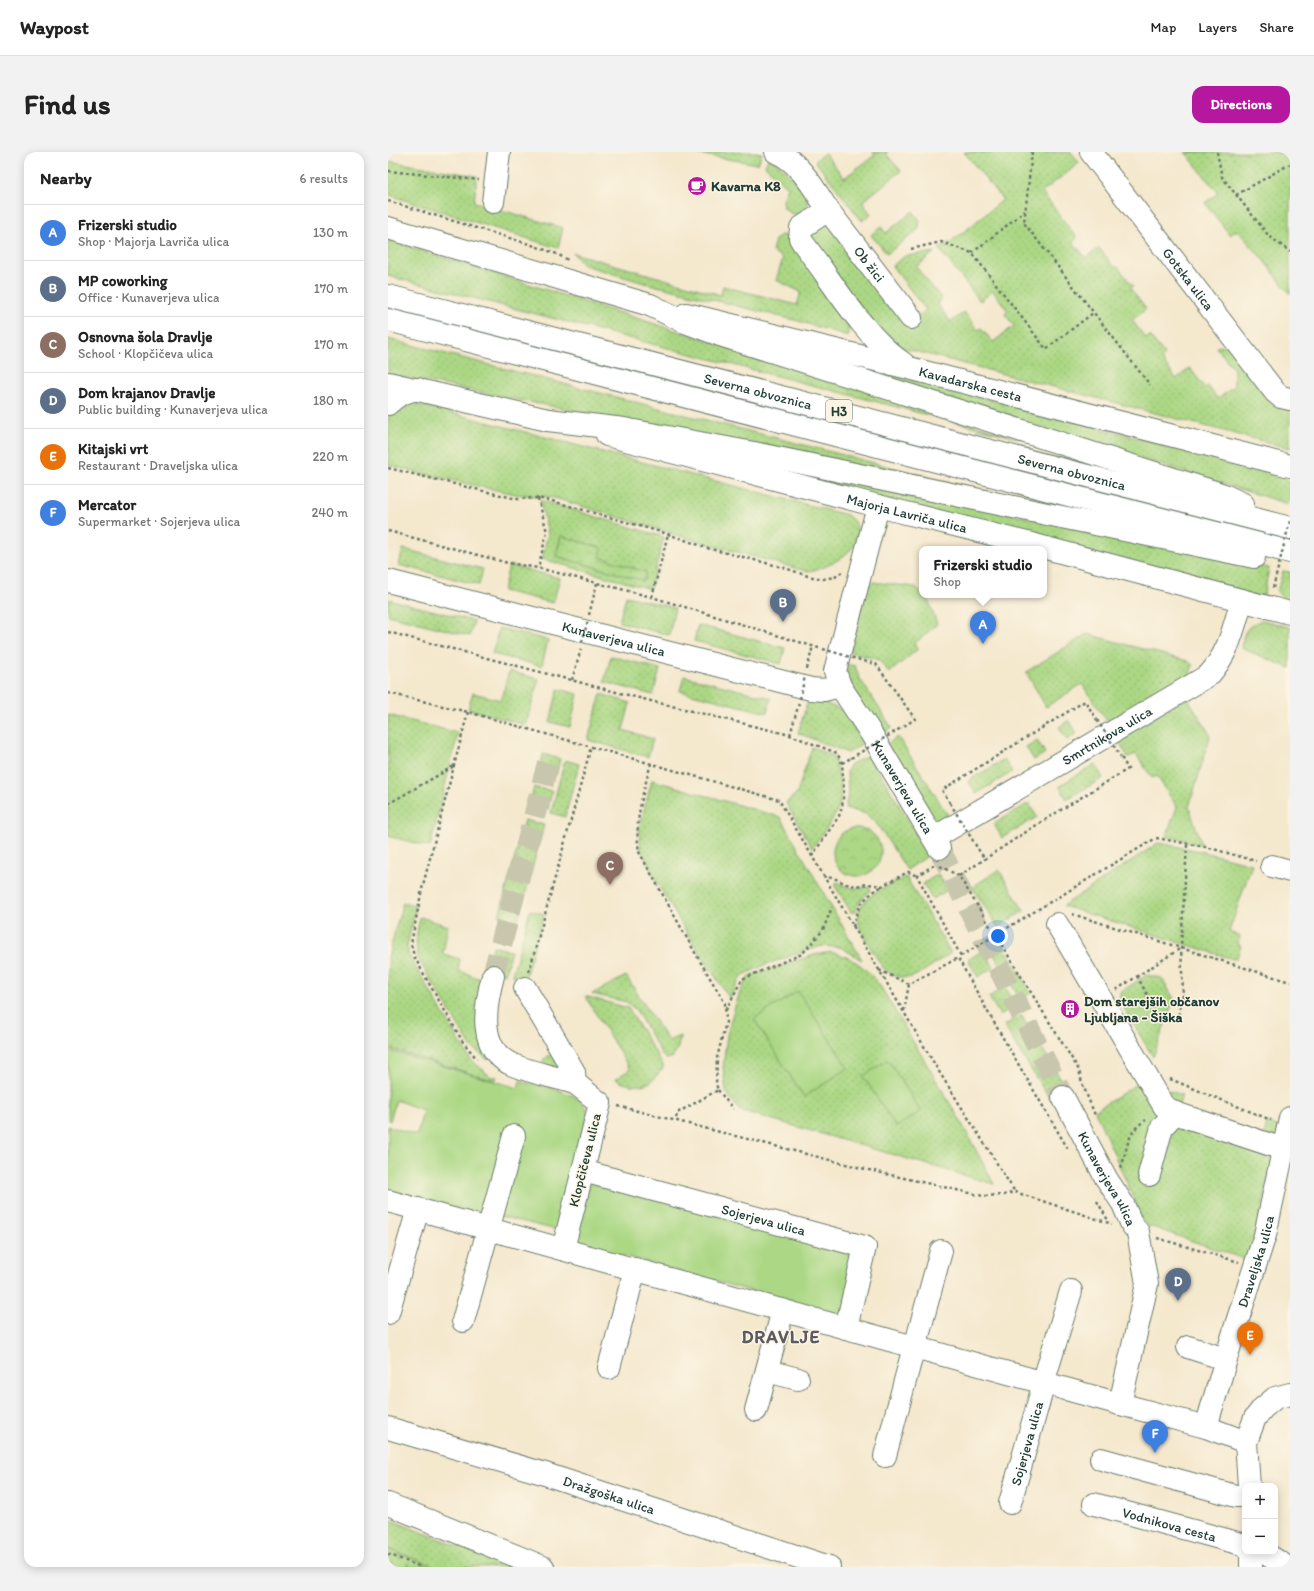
<!DOCTYPE html>
<meta charset="utf-8">
<style>
:root{--surface:#fff;--page:#f2f2f2;--text:#222;--muted:#767676;--line:#e0e0e0;--accent:#b5179e}
body{margin:0;font-family:Itim,sans-serif;background:var(--page);color:var(--text)}
.controls{position:absolute;right:12px;bottom:12px;display:grid;overflow:hidden;border-radius:8px;box-shadow:0 2px 10px #0003}
.controls button{width:36px;height:36px;display:grid;place-items:center;padding:0;border:0;border-bottom:1px solid var(--line);background:var(--surface);color:var(--text);font:20px sans-serif}
.you{position:absolute;left:610px;top:784px;width:14px;height:14px;margin:-10px;border:3px solid #fff;border-radius:50%;background:#1a73e8;box-shadow:0 0 0 6px #1a73e833}
.badge{display:grid;place-items:center;width:26px;height:26px;border-radius:50%;background:var(--accent);color:#fff;font-size:13px;font-weight:700}
.pin{position:absolute;translate:-50% -33px;filter:drop-shadow(0 1px 2px #0008)}
.pin::after{content:'';position:absolute;top:21px;width:14px;height:12px;background:inherit;clip-path:polygon(0 0,100% 0,50% 100%)}
.popup{position:absolute;left:531px;top:394px;width:128px;height:52px;box-sizing:border-box;display:grid;place-content:center;border-radius:8px;background:var(--surface);filter:drop-shadow(0 1px 3px #0005);font-size:13px;white-space:nowrap;color:var(--muted)}
.popup b{font-size:15px;color:var(--text)}
.popup::after{content:'';position:absolute;left:50%;top:100%;margin-left:-8px;border:8px solid transparent;border-top-color:var(--surface)}
.list{margin:0;padding:0;list-style:none}
h2{display:flex;justify-content:space-between;align-items:center;height:52px;margin:0;padding:0 16px;font-size:17px}
h2 small{font-size:13px;font-weight:400;color:var(--muted)}
.list li{display:grid;grid-template-columns:26px 1fr auto;gap:12px;align-items:center;box-sizing:border-box;height:56px;padding:0 16px;border-top:1px solid var(--line)}
.list b{display:block;font-size:15px;white-space:nowrap}
.list p{margin:0;font-size:13px;white-space:nowrap;color:var(--muted)}
.list em{font-size:13px;font-style:normal;color:var(--muted)}
.map{position:relative;flex:none;width:902px;height:1415px;overflow:hidden;border-radius:12px}
header{display:flex;align-items:center;gap:24px;box-sizing:border-box;height:56px;padding:0 20px;background:var(--surface);border-bottom:1px solid var(--line)}
header strong{font-size:19px}
nav{display:flex;gap:22px;margin-inline-start:auto;font-size:14px}
.intro{display:flex;align-items:center;justify-content:space-between;box-sizing:border-box;height:96px;padding:0 24px}
h1{margin:0;font-size:28px}
.button{padding:10px 18px;border-radius:12px;background:var(--accent);color:#fff;font-size:14px;font-weight:700}
main{display:flex;gap:24px;padding:0 24px}
aside{flex:1;background:var(--surface);border-radius:12px;box-shadow:0 2px 10px #0003}
.map>svg:first-child{display:block}
.grass{fill:url(#grass-dots);stroke:#668a5c}
.cemetery{fill:url(#cemetery-stones);stroke:#668a5c}
.park{fill:url(#park-crowns);stroke:#668a5c}
.garden{fill:#acd885;stroke:#668a5c}
.lines{fill:none;stroke-linecap:round;stroke-linejoin:round}
.minor-tunnel{stroke:#c9c6ae;stroke-width:22;stroke-dasharray:22 11;stroke-linecap:butt}
.minor-casing{stroke:#6a796a;stroke-width:24}
.major-casing{stroke:#6a796a;stroke-width:24}
.highway-casing{stroke:#6a796a;stroke-width:24}
.path{stroke:#6a796a;stroke-width:2.5;stroke-dasharray:3 3;stroke-linecap:butt}
.minor{stroke:#fff;stroke-width:22}
.major{stroke:#fff;stroke-width:22}
.highway{stroke:#fff;stroke-width:22}
.path-bridge{stroke:#6a796a;stroke-width:2.5;stroke-dasharray:3 3;stroke-linecap:butt}
.labels{text-anchor:middle;dominant-baseline:central;stroke-width:3;stroke-linejoin:round;paint-order:stroke}
.shield{fill:#fcf5e5;stroke:#617469;stroke-width:1}
.shield-label{font-size:13px;font-weight:bold;fill:#1f3d34}
.poi-label{font-size:14px;font-weight:bold;fill:#1f3d34;stroke:#fcf5e5;text-anchor:start}
.street-label{font-size:14px;fill:#1f3d34;stroke:#fcf5e5}
.district-label{font-size:18px;font-weight:bold;letter-spacing:1px;fill:#5c5b5f;stroke:#fcf5e5}
</style>
<header>
<strong>Waypost</strong>
<nav><a>Map</a><a>Layers</a><a>Share</a></nav>
</header>
<div class="intro"><h1>Find us</h1><a class="button">Directions</a></div>
<main>
<aside>
<h2>Nearby<small>6 results</small></h2>
<ul class="list">
<li><span class="badge" style="background:#3f7fe0">A</span><div><b>Frizerski studio</b><p>Shop · Majorja Lavriča ulica</p></div><em>130 m</em></li>
<li><span class="badge" style="background:#5c6f8a">B</span><div><b>MP coworking</b><p>Office · Kunaverjeva ulica</p></div><em>170 m</em></li>
<li><span class="badge" style="background:#8d6e63">C</span><div><b>Osnovna šola Dravlje</b><p>School · Klopčičeva ulica</p></div><em>170 m</em></li>
<li><span class="badge" style="background:#5c6f8a">D</span><div><b>Dom krajanov Dravlje</b><p>Public building · Kunaverjeva ulica</p></div><em>180 m</em></li>
<li><span class="badge" style="background:#e8710a">E</span><div><b>Kitajski vrt</b><p>Restaurant · Draveljska ulica</p></div><em>220 m</em></li>
<li><span class="badge" style="background:#3f7fe0">F</span><div><b>Mercator</b><p>Supermarket · Sojerjeva ulica</p></div><em>240 m</em></li>
</ul>
</aside>
<div class="map">
<svg width="902" height="1415" viewBox="0 0 902 1415">
<defs>
<pattern id="grass-dots" width="8" height="8" patternUnits="userSpaceOnUse"><rect width="8" height="8" fill="#acd885"/><path d="M2 2h.1M6 6h.1" fill="none" stroke="#94ba73" stroke-width="1.8" stroke-linecap="round"/></pattern>
<pattern id="cemetery-stones" width="16" height="16" patternUnits="userSpaceOnUse"><rect width="16" height="16" fill="#acd885"/><path d="M2 7V4a2 2 0 0 1 4 0v3zM10 15v-3a2 2 0 0 1 4 0v3z" fill="#94ba73"/></pattern>
<pattern id="park-crowns" width="20" height="18" patternUnits="userSpaceOnUse"><rect width="20" height="18" fill="#acd885"/><path d="M2 6a3 3 0 1 1 6 0M12 15a3 3 0 1 1 6 0" fill="none" stroke="#94ba73"/></pattern>
</defs>
<rect width="100%" height="100%" fill="#fcf5e5"/>
<filter id="ink" filterUnits="userSpaceOnUse"><feTurbulence type="fractalNoise" baseFrequency=".025" numOctaves="2"/><feDisplacementMap in="SourceGraphic" scale="8" xChannelSelector="R" yChannelSelector="G"/><feConvolveMatrix kernelMatrix="1 2 1 2 8 2 1 2 1" color-interpolation-filters="sRGB"/></filter>
<filter id="wash" filterUnits="userSpaceOnUse"><feTurbulence type="fractalNoise" baseFrequency=".012" numOctaves="4" result="noise"/><feDisplacementMap in="SourceGraphic" scale="16" xChannelSelector="R" yChannelSelector="G"/><feGaussianBlur stdDeviation="0.9" result="paint"/><feColorMatrix in="noise" values="0 0 0 0 0 0 0 0 0 0 0 0 0 0 0 0 0 1.4 0 .05"/><feComposite in="paint" operator="in"/></filter>
<g filter="url(#wash)">
<rect width="100%" height="100%" fill="#f4e8cd"/>
<!-- grass -->
<path class="grass" d="M310 0H368L374 1 370 12 309 2Z
M485 0H500L498 2 513 19 474 50 483 62 474 69 427 9 437 1 456 26 487 3Z
M576 0H683L691 11 654 40 689 86 685 90 698 106 711 96 727 116 729 114 745 134 742 136 758 157 744 168 758 187 762 184 777 203 773 207 788 227 802 216 817 236 820 234 830 247 846 234V217L828 195 840 193 885 254 902 257V296L507 194 483 171 420 83 444 68 524 169 538 158 504 114 517 104 547 100 528 115 554 147 549 151 563 170 576 160 590 178 593 176 605 190 626 174 617 162 620 159 605 139 592 149 551 97 568 86 615 48Z
M797 0H902V142L873 105 849 78 842 83 817 51 830 41Z
M381 5C397 18 414 30 420 50L413 62H404L396 56 395 48 400 35 377 14Z
M0 9 89 24 86 50 175 76 170 96 10 46 0 42Z
M525 59 532 69 530 78 499 102 483 83 493 75 498 81Z
M393 83 401 85 461 166 460 184 410 169 253 130 196 113 185 101 333 143 335 134 409 153 413 140 388 128 395 106 384 99 387 88Z
M0 88 633 287 0 124Z
M358 185 895 323 902 330V346L900 352Z
M0 187 604 341 0 222Z
M19 250 48 257 459 363C464 367 468 371 470 378 475 398 435 420 418 419L305 388 167 346 127 342 30 321 1 313 0 266 4 259Z
M325 300 881 416 875 448Z
M152 348 276 385 262 437 154 407 160 381Z
M15 397 95 417 91 433 11 413Z
M121 413 172 426 165 451 115 439Z
M895 419 902 420V452L889 440Z
M484 430 528 435 541 450 549 472 526 492 530 497 501 521 491 508 462 500 478 436Z
M238 444 287 456 281 483 231 470Z
M0 447 86 469 82 484 0 463Z
M874 468 902 475V516L853 496C857 478 857 475 874 468Z
M310 473 397 496 393 512 306 489Z
M111 476 160 488 154 514 104 502Z
M699 482 799 509 805 513 801 525 719 569 694 532 658 555 638 520Z
M223 504 272 517 265 543 216 530Z
M458 512 467 514 472 527 504 576 493 582C481 561 460 536 458 512Z
M121 519 151 527 138 573 80 557 85 541 113 548Z
M296 524 383 546 379 561 292 539Z
M170 537 190 542 182 575 162 570Z
M213 542 242 551 235 578 265 587 260 605 200 588Z
M421 545 456 559 475 591 460 601 410 581Z
M799 545 820 579 822 585 801 655 814 693 778 684 789 655 769 624 764 626 748 602 740 605 730 588Z
M0 563 70 581 42 695 0 684Z
M681 568 689 581 679 588 671 575Z
M510 585 560 663 550 668 542 663 499 592Z
M649 588 657 601 646 608 638 595Z
M424 595 445 604C450 619 455 635 452 651 449 665 432 684 424 696L398 651 409 641Z
M155 602 172 607 168 623 151 619Z
M481 603 541 703 519 718 489 672 478 662 457 656 460 643 459 619 463 612Z
M616 607 624 620 588 642 580 629Z
M177 608 191 612 177 665 163 661Z
M707 612 715 626 679 647 671 634Z
M264 628 392 665 474 808 452 795 433 794 379 812 353 824 342 847 303 788 267 727 253 698 251 677Z
M146 635 164 639 160 657 142 652Z
M641 651 649 665 614 686 606 672Z
M137 668 156 673 130 769 111 764Z
M770 691 812 699 864 712 841 780 852 784 849 793 853 794 848 808 675 754Z
M611 718 636 759 610 775 584 735Z
M550 722 560 738 545 747 535 732Z
M518 725 563 801C554 806 532 823 524 825 515 827 505 824 498 818 493 815 490 808 487 803 479 790 463 769 474 753 483 740 504 732 518 725Z
M449 730C455 733 461 736 469 736 474 736 478 734 482 736L483 739C475 745 470 751 467 760H463L447 734Z
M15 750 28 754 19 795 21 804 82 907 103 925H109L107 929 0 896V805Z
M142 758 156 762 137 826 124 823Z
M32 765 60 774 55 802 72 807 70 818 97 829 102 904 100 908 83 895 31 808C26 792 29 780 32 765Z
M613 789 643 841 632 847 602 796Z
M105 794 123 799 117 822 99 817Z
M595 798 606 815 590 825 580 808Z
M443 800C465 805 477 815 491 832L573 970 606 1032 351 958 338 940 335 915 339 883 344 864 352 840 361 824 426 803Z
M759 823 774 826 786 847 765 905 732 849V840Z
M238 824 280 889 292 884 290 895 285 905 278 907 274 903 248 858 239 850 204 842Z
M617 835 628 853 612 863 601 845Z
M197 844 240 856 275 913V916C271 920 267 927 262 930 252 936 238 934 228 927L242 917Z
M633 863 678 935 661 946 616 874Z
M169 898 180 918 157 913 155 910V908Z
M752 930 794 943 790 956 876 984 879 971 887 973 892 979 862 1109 755 1072 743 1040 707 959Z
M0 1367 124 1415H49L0 1397Z"/>
<!-- cemetery -->
<path class="cemetery" d="M0 1397 49 1415H0Z"/>
<!-- park -->
<path class="park" d="M173 384 214 396 212 405 258 420 256 429 168 404Z
M445 700a24 24 0 1 1 48 0a24 24 0 1 1-48 0Z"/>
<!-- garden -->
<path class="garden" d="M410 839 460 916 416 945 366 867Z
M0 898 130 936 132 929C148 933 185 938 195 952 198 955 199 960 200 963L169 1078 111 1064H98L0 1037V974L29 983 35 958 8 948 2 969 0 968Z
M500 908 533 959 508 975 475 924Z
M203 1027 472 1102 454 1164 185 1090Z"/>
</g>
<g filter="url(#ink)">
<g class="lines">
<!-- minor-tunnel -->
<path class="minor-tunnel" d="M551 696 675 945
M105 824 161 607"/>
<defs>
<g id="minor">
<path d="M388 0C411 9 427 38 440 58L413 76 412 86 415 91C444 129 477 186 516 212"/>
<path id="s1" d="M703 0 887 240 893 245 902 247"/>
<path d="M105 50 111 0"/>
<path id="s2" d="M440 58 523 166"/>
<path id="s3" d="M298 162 521 216 902 314"/>
<path d="M0 252C9 243 18 239 30 237"/>
<path id="s4" d="M219 283 490 354 643 392 902 461"/>
<path id="s5" d="M0 429 423 537 436 538 452 534 447 519 490 354"/>
<path id="s6" d="M452 534 481 578 551 696"/>
<path id="s7" d="M546 686 821 523C842 499 845 477 854 448"/>
<path d="M884 714 902 719"/>
<path d="M669 772 776 954 787 961 895 997"/>
<path d="M105 824C97 854 89 898 125 913 145 921 167 925 187 931"/>
<path d="M137 836 186 920 187 931 212 951 175 1097"/>
<path id="s8" d="M675 945 718 1026 735 1052 744 1073 750 1080 759 1132 732 1252"/>
<path id="s9" d="M195 1019 477 1095 458 1176"/>
<path d="M761 1023 774 975 787 961"/>
<path d="M0 1049 732 1252 818 1275 858 1290"/>
<path d="M0 1161 30 1057"/>
<path d="M75 1169 126 984"/>
<path d="M527 1195 553 1099"/>
<path d="M800 1195 837 1207"/>
<path d="M221 1216 247 1117"/>
<path d="M379 1219 410 1227"/>
<path d="M655 1231 683 1139"/>
<path d="M368 1258 395 1158"/>
<path id="s10" d="M818 1275 848 1173 877 1083 902 966"/>
<path id="s11" d="M0 1276 154 1321 441 1415"/>
<path d="M497 1304 526 1195"/>
<path d="M713 1307 848 1344H857"/>
<path d="M861 1334 858 1290 867 1266 875 1256 887 1246 902 1242"/>
<path id="s12" d="M622 1351 656 1231"/>
<path d="M0 1352 155 1415"/>
<path id="s13" d="M706 1352 857 1393"/>
<path d="M875 1400 899 1415"/>
<path d="M863 1415V1400"/>
</g>
<path id="major" d="M0 76 262 153
M0 231 160 268"/>
<g id="highway">
<path id="s14" d="M0 144 902 376"/>
<path d="M262 153 297 170 332 183 836 343 855 352"/>
<path d="M0 168 902 400"/>
<path d="M160 268 236 277 366 301 866 405"/>
</g>
</defs>
<!-- minor casing -->
<use href="#minor" class="minor-casing"/>
<!-- major casing -->
<use href="#major" class="major-casing"/>
<!-- highway casing -->
<use href="#highway" class="highway-casing"/>
<!-- path -->
<path class="path" d="M644 0 636 71 762 233
M829 0 834 25 880 83 902 100
M0 19 91 28
M848 43 902 12
M0 49 141 92 169 102 182 109
M523 97 553 90 584 101 658 197 705 161
M584 101 637 59
M0 316 129 347 150 346 164 349 280 382 319 396 394 415 420 424 435 427 447 425 454 420
M150 346 159 380 150 416
M0 379 120 411 150 416 264 445 434 497
M264 445 280 382
M201 463 209 431
M0 480 255 547 402 583 449 601 454 611 456 638 454 655 451 664 424 704
M476 509 488 512 527 567 513 576
M419 517 425 494
M184 528 193 497
M0 541 80 560 391 648 550 918 627 1040
M80 560 34 737 23 792 26 804 39 828 75 890 89 907
M402 583 411 551
M263 611C255 642 246 668 251 700L310 806 337 851 338 870 329 906 328 932 330 938 289 961 288 968
M454 611 463 606
M562 651 554 638 697 549 709 568
M0 652 66 614
M590 697 597 707
M546 713 529 724 573 804
M552 714 571 724 691 918 694 931 707 963
M435 724 448 727 458 732 468 734 480 732 494 734 520 720 529 724
M571 724 653 670 740 617 733 605
M684 762 902 830
M465 775C471 752 474 747 494 734
M573 804 768 686 818 695 868 709
M491 818 521 832
M141 820 203 595
M749 824 762 848
M728 838 793 796
M760 851a4 4 0 1 1 8 0a4 4 0 1 1-8 0Z
M338 858 354 827 414 802 435 778 444 755
M516 859 521 832 570 806 601 862 680 997
M789 869 795 843 793 795 799 693
M782 927 883 968
M330 938 345 957
M230 954 481 1018 595 1044 616 1043 627 1040 724 1072
M733 1016C740 996 738 980 758 968
M709 1049 721 1070
M769 1086 851 1110
M0 1402 33 1415"/>
<!-- minor -->
<use href="#minor" class="minor"/>
<!-- major -->
<use href="#major" class="major"/>
<!-- highway -->
<use href="#highway" class="highway"/>
<!-- path-bridge -->
<path class="path-bridge" d="M885 436 902 369
M194 490 200 468
M435 497 476 509
M412 547 417 524
M709 568 733 605
M463 606 513 576
M562 651 590 697"/>
</g>
</g>
<!-- icons -->
<defs>
<symbol id="cafe-disc" viewBox="-11 -11 22 22"><circle r="9.5" fill="#b5179e" stroke="#fcf5e5"/><path d="M-5.5-4.5H6V0H3Q3 3.5 0 3.5H-2.5Q-5.5 3.5-5.5 0ZM3-3.2v2h1.7v-2ZM-6 4.5H4V6H-6Z" fill="#fff"/></symbol>
<symbol id="building-disc" viewBox="-11 -11 22 22"><circle r="9.5" fill="#b5179e" stroke="#fcf5e5"/><path d="M-4-6H4V6H1V3H-1V6H-4ZM-2.5-4.3h1.7v1.8h-1.7ZM.8-4.3h1.7v1.8H.8ZM-2.5-1h1.7V.8h-1.7ZM.8-1h1.7V.8H.8Z" fill="#fff"/></symbol>
</defs>
<g fill-rule="evenodd">
<use href="#cafe-disc" x="298" y="23" width="22" height="22"/>
<use href="#building-disc" x="671" y="846" width="22" height="22"/>
</g>
<g class="labels">
<!-- shield labels -->
<rect class="shield" x="438" y="248" width="26" height="22" rx="3"/>
<g class="shield-label">
<text x="451" y="259">H3</text>
</g>
<!-- poi labels -->
<g class="poi-label">
<text x="323" y="34">Kavarna K8</text>
<text x="696" y="849">Dom starejših občanov<tspan x="696" dy="16">Ljubljana - Šiška</tspan></text>
</g>
<!-- street labels -->
<g class="street-label">
<text stroke="none"><textPath href="#s2" startOffset="68">Ob žici</textPath></text>
<text stroke="none"><textPath href="#s1" startOffset="160">Gotska ulica</textPath></text>
<text stroke="none"><textPath href="#s3" startOffset="293">Kavadarska cesta</textPath></text>
<text stroke="none"><textPath href="#s14" startOffset="382">Severna obvoznica</textPath></text>
<text stroke="none"><textPath href="#s14" startOffset="706">Severna obvoznica</textPath></text>
<text stroke="none"><textPath href="#s4" startOffset="310">Majorja Lavriča ulica</textPath></text>
<text stroke="none"><textPath href="#s5" startOffset="233">Kunaverjeva ulica</textPath></text>
<text stroke="none"><textPath href="#s7" startOffset="201">Smrtnikova ulica</textPath></text>
<text stroke="none"><textPath href="#s6" startOffset="119">Kunaverjeva ulica</textPath></text>
<text transform="translate(197 1008) rotate(-76)">Klopčičeva ulica</text>
<text stroke="none"><textPath href="#s8" startOffset="93">Kunaverjeva ulica</textPath></text>
<text stroke="none"><textPath href="#s9" startOffset="187">Sojerjeva ulica</textPath></text>
<text stroke="none"><textPath href="#s10" startOffset="173">Draveljska ulica</textPath></text>
<text stroke="none"><textPath href="#s12" startOffset="62">Sojerjeva ulica</textPath></text>
<text stroke="none"><textPath href="#s11" startOffset="231">Dražgoška ulica</textPath></text>
<text stroke="none"><textPath href="#s13" startOffset="78">Vodnikova cesta</textPath></text>
</g>
<!-- district labels -->
<g class="district-label">
<text x="393" y="1185">DRAVLJE</text>
</g>
</g>
</svg>
<div class="controls">
<button>+</button>
<button>−</button>
</div>
<div class="you"></div>
<div class="pin badge" style="left:595px;top:492px;background:#3f7fe0">A</div>
<div class="popup"><b>Frizerski studio</b>Shop</div>
<div class="pin badge" style="left:395px;top:470px;background:#5c6f8a">B</div>
<div class="pin badge" style="left:222px;top:733px;background:#8d6e63">C</div>
<div class="pin badge" style="left:790px;top:1149px;background:#5c6f8a">D</div>
<div class="pin badge" style="left:862px;top:1203px;background:#e8710a">E</div>
<div class="pin badge" style="left:767px;top:1301px;background:#3f7fe0">F</div>
</div>
</main>
